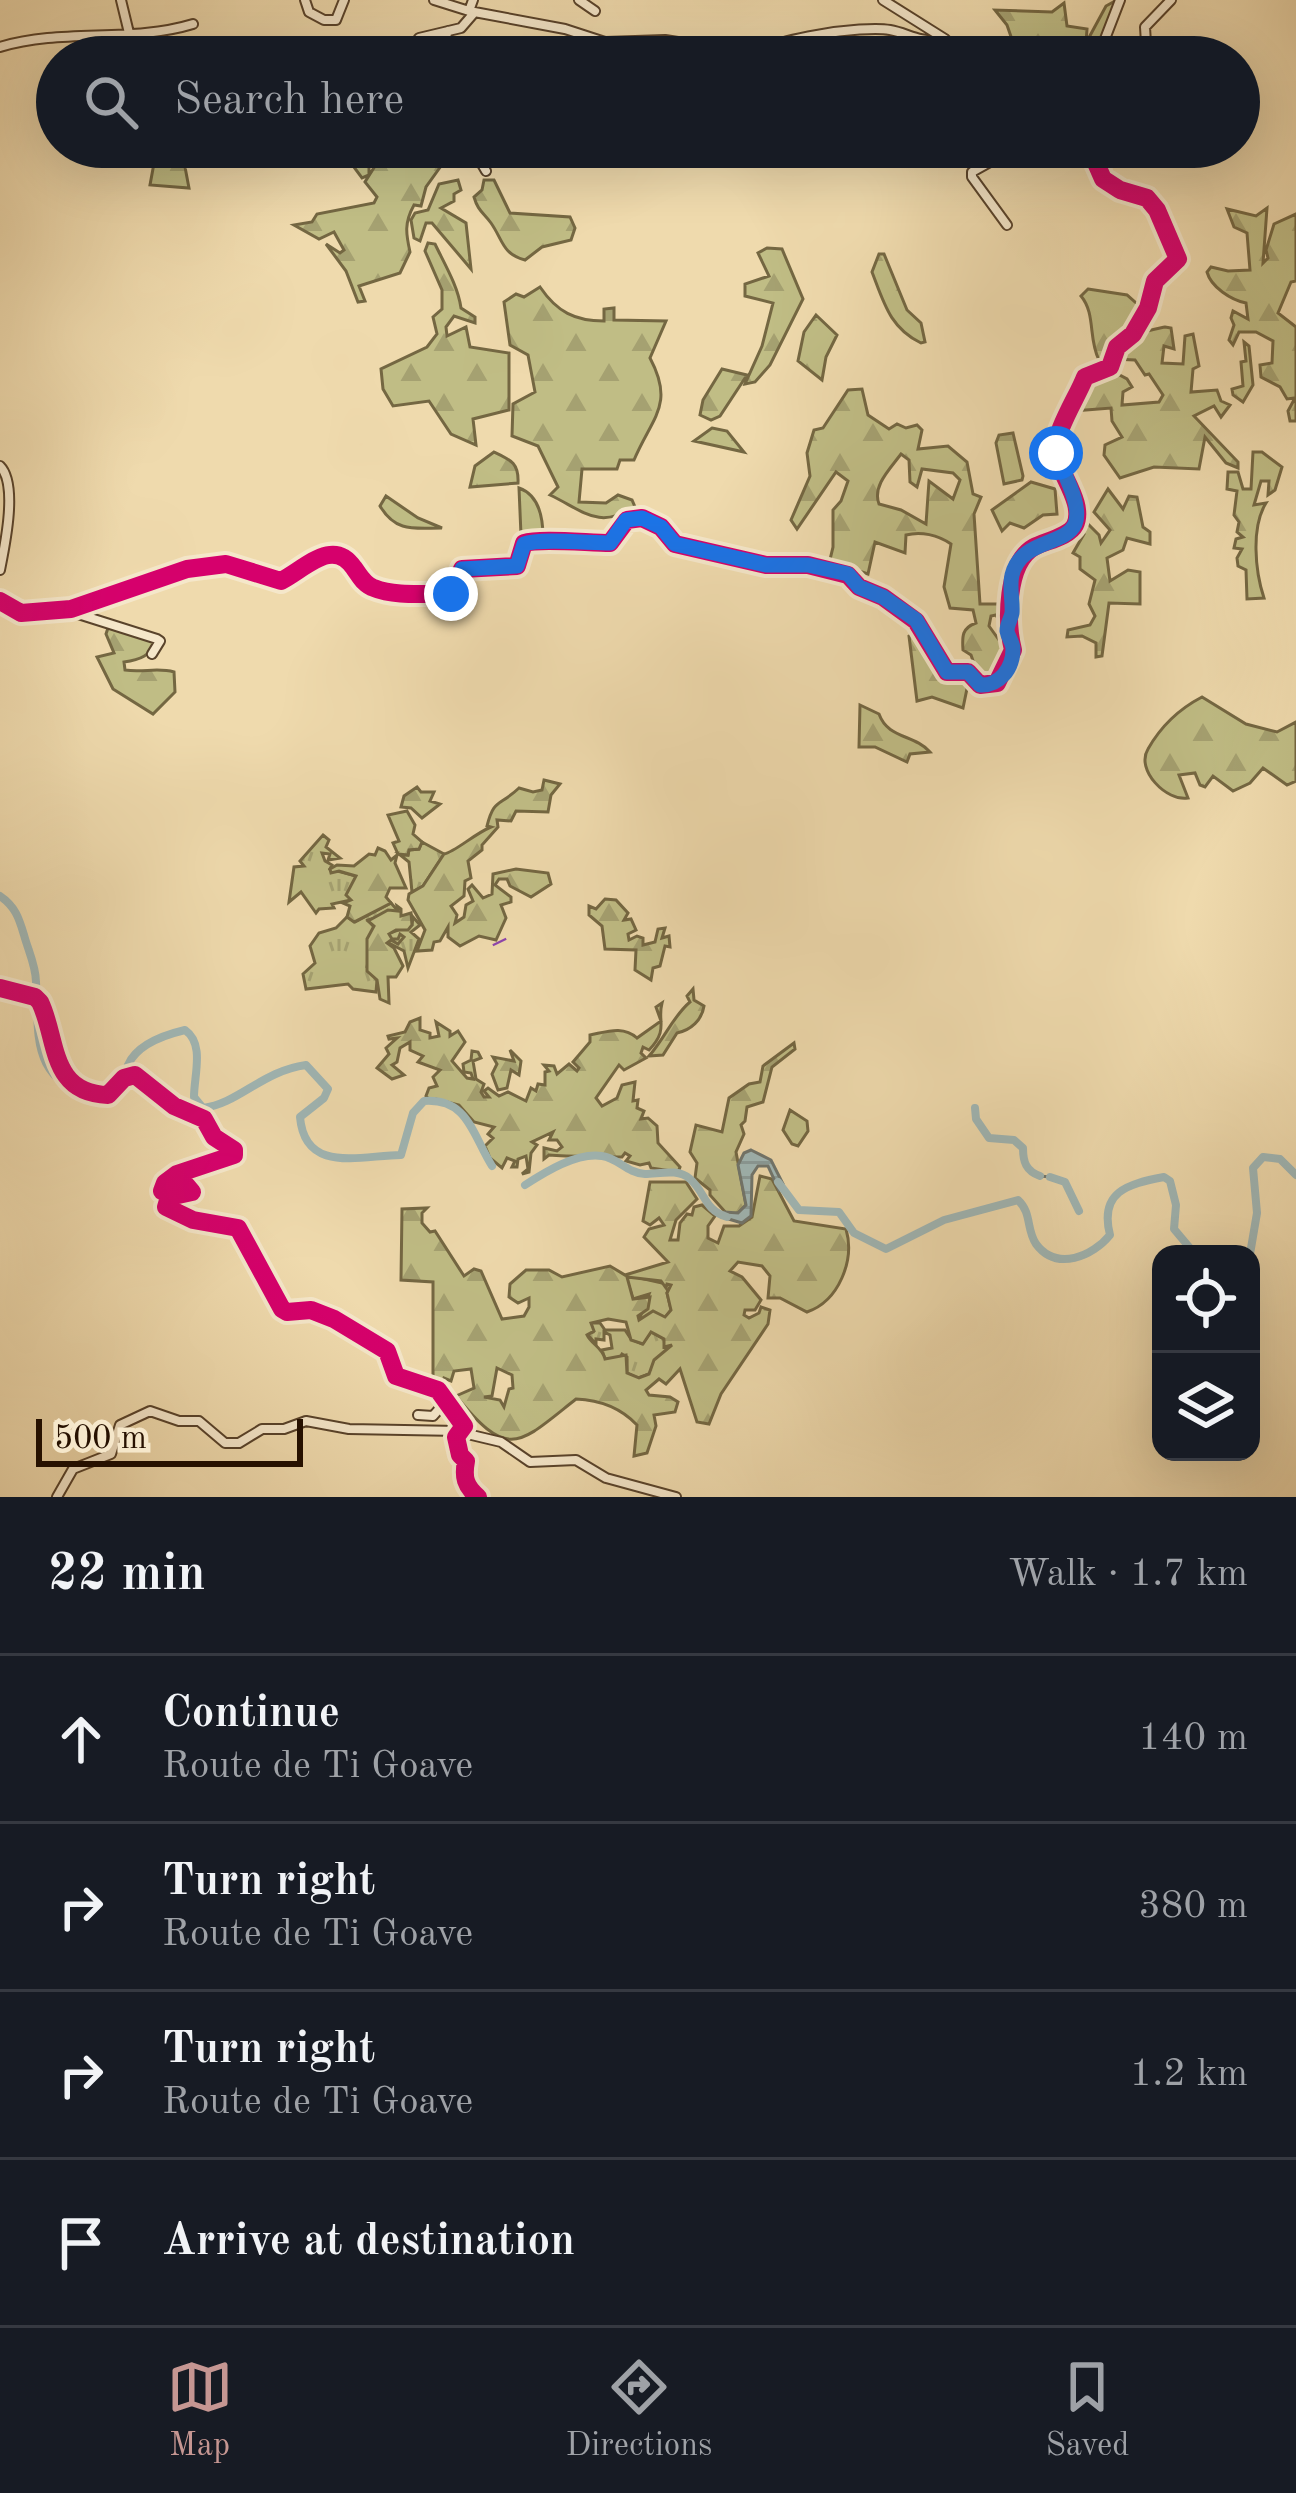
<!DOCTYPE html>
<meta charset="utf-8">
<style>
:root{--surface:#171b24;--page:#242831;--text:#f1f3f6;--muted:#9ea1a6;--line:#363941;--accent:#c59692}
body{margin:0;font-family:"Old Standard TT",serif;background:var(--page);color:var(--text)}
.controls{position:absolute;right:36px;bottom:36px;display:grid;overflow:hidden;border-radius:24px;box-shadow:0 12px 48px #0002}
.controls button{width:108px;height:108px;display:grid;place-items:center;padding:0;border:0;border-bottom:3px solid var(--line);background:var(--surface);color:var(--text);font:60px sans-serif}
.scale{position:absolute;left:36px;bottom:30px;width:267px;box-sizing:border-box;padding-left:12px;border:6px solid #271100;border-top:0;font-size:33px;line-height:42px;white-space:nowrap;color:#271100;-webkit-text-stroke:9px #f5e7ca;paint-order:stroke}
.stop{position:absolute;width:36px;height:36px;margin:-27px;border:9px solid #1a73e8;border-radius:50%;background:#fff}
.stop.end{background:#1a73e8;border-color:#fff;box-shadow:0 3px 12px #0008}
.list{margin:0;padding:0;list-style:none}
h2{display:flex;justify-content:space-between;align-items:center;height:156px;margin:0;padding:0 48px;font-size:51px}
h2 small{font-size:39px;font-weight:400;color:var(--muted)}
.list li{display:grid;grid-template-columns:78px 1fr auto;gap:36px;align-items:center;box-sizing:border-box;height:168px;padding:0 48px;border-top:3px solid var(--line)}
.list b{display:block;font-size:45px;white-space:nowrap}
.list p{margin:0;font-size:39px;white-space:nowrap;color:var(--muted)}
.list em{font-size:39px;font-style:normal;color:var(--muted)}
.icon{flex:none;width:66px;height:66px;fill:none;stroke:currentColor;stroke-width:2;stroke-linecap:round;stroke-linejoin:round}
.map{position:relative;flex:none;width:1296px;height:1497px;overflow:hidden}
.search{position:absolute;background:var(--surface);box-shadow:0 12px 48px #0002;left:36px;right:36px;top:36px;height:132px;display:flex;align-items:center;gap:30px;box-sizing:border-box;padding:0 42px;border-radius:66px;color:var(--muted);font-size:45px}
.sheet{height:828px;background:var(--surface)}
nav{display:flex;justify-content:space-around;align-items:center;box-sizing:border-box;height:168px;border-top:3px solid var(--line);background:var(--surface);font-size:33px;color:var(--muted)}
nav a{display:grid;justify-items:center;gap:6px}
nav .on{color:var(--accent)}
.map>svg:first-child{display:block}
.grass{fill:url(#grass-tufts);stroke:#746742;stroke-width:3}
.forest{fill:url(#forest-firs);stroke:#746742;stroke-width:3;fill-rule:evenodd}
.water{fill:url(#water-rules);stroke:#70756d;stroke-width:3}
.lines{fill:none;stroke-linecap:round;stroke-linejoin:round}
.stream{stroke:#70756d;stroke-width:3}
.river{stroke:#a0b7b6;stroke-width:8}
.minor-casing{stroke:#59432b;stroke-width:12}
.minor{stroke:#f5e7ca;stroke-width:8}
.quiet{stroke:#8e44ad;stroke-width:15;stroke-dasharray:30 15;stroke-linecap:butt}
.cycleway-casing{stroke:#f5e7ca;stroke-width:26}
.cycleway{stroke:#d6006c;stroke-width:18}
.route{stroke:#1a73e8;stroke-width:15}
</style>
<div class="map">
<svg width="1296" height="1497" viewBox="0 0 1296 1497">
<defs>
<pattern id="grass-tufts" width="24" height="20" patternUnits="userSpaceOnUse" patternTransform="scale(3)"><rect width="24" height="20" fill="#c0bd85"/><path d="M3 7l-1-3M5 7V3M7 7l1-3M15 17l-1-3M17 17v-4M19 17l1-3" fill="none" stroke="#a5a171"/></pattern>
<pattern id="forest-firs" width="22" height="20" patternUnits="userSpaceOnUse" patternTransform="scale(3)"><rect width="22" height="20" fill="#c0bd85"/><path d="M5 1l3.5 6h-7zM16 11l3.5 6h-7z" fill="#a5a171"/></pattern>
<pattern id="water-rules" width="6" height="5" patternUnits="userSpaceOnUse" patternTransform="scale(3)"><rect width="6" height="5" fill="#a0b7b6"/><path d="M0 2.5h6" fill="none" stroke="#8a9c9b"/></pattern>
</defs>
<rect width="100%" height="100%" fill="#efdaad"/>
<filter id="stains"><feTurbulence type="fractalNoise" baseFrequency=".00167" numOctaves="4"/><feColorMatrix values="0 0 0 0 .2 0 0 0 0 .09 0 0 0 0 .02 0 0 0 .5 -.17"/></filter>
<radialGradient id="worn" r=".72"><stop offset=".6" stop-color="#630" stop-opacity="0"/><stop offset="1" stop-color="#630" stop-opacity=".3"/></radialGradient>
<!-- grass -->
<path class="grass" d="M323 835 329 840 326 847 340 858 328 860 330 854 322 853 325 861 332 865 330 869 356 876 351 900 332 904 334 908 319 909 316 913 301 892 289 902 294 867 304 866 300 861Z
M422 842 444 854 423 886 412 892 409 862 399 854 408 855 409 850 419 849Z
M391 903 398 911 368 920 374 927 367 967 377 980 376 992 353 989 348 984 306 989 303 974 315 963 310 946 319 933 336 928 347 917 355 922Z
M413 917 420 925 411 932 419 939 408 968 404 951 387 942 390 933 412 925Z
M631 1276 671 1285 667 1293 671 1310 665 1318 639 1320 649 1294 633 1299 626 1277Z
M591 1323H600L605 1330H625L631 1339 642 1344 651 1332 664 1339 665 1347 672 1345 649 1374 638 1378 627 1373V1357L622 1354 619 1359H605L602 1350 612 1348 610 1335 604 1332V1340L596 1339V1344L587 1334 593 1332Z"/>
<!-- forest -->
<path class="forest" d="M1117 0 1094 57H1074L1069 44 1055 46 1048 57H1018L1007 25 995 10 1052 12 1064 3 1067 26 1087 29 1086 43 1106 6Z
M157 147H207L200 162 185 167 189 188 150 185Z
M339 147H369V175L362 178Z
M387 147H436L437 154H443L441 166 426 187 421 206 414 205C404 223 406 234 410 252L400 273 359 286 365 301 358 302 346 271 326 244 340 253 344 250 334 232 319 239 294 225 312 222 317 214 374 203 377 197 365 182Z
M458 180 461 190 454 194V201L441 208 466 223 471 269 432 223H426L420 241 414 238 411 220 415 213 428 210 439 184Z
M484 180H494L510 213 570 217 575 228 571 240 542 247 525 260C502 254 503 240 491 223 483 212 478 211 474 197L482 190Z
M1267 208 1263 263 1268 258 1266 250 1274 224 1296 214V281L1291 282 1278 313 1296 327V421H1290L1288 411 1295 398 1287 399 1280 387 1261 377 1260 365 1272 363 1273 341 1256 332H1239L1233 345 1229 340 1234 325 1231 318 1233 311 1248 319 1246 303C1231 300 1211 287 1207 272L1211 267 1228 271 1250 270 1247 233 1234 227 1227 209 1256 216Z
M428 243 435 244C444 263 458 286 461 308L475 317V323L454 316 446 327 447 336 466 327 470 347 509 353V410L473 419 476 445 451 434 429 401 393 406 383 389 381 369 427 347 437 334 433 317 442 309V290L425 251Z
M767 248 782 249 803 299 770 365 755 382 745 384 762 346 773 303 745 296V284L769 276 758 253Z
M879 254H884L907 310 921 323 925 342 921 343C890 328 884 303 872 272Z
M540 287C557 312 575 321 604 321V309L614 308V320L666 321 650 358C675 405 652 417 634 460H620L617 469H582L579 502 606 503 618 495 632 500 635 507C598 530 584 511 550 495L558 487 538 446 512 436 513 404 535 392 528 355 510 345 504 302 516 294 524 297Z
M1088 289 1127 295 1144 310 1108 363 1099 360C1088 339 1096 314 1081 296Z
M816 315 837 335 826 357 822 380 798 361 804 332Z
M1165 327 1171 328 1174 349 1164 346 1162 363 1183 364 1185 336 1193 334 1199 366 1193 369 1191 392 1217 390 1221 401 1230 405 1221 417 1214 406 1194 416 1238 462V468L1226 463 1205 437 1199 469 1154 467 1120 478 1104 455 1105 445 1122 437 1112 421 1111 408 1072 411 1074 398 1083 393 1088 380 1110 370 1127 379 1132 387 1123 392 1122 405 1159 402 1163 395 1149 374 1145 375 1135 360 1114 359C1125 334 1141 332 1165 327Z
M1244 342 1249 346 1253 385 1243 402 1233 395 1232 389 1243 386 1241 362 1246 361Z
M722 369 747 375 720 416 711 420 700 415 703 400Z
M862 389 868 415 889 429 897 424 906 428 917 425 922 430 918 449 948 446 967 462 973 494 981 497 974 514 980 604H1000L1005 619 1001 624 996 615 991 616 989 626 1009 654 995 681 981 684 971 655 963 650C962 636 962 628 976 623L973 610 950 608 944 587 951 544C938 535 921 531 906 535L905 553 875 542 868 574 859 571 853 576 828 568 833 547V510L841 501 848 481 836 472 797 529 791 520 810 476 807 453 814 430 823 428 848 390ZM901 454 909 460 910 482 917 487 922 469 953 473 960 480 953 499 929 481 926 524 901 510 879 504C872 486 890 469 901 454Z
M712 428 727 431 744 452 694 441Z
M1013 433 1023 476 1022 480 1004 484 996 443 999 435Z
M494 452C511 460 519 463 518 483L470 487 475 466Z
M1253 452H1262L1282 467 1275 490 1268 495 1269 481H1261L1254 505 1266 503C1251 527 1255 571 1264 598L1247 599 1246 570 1238 566 1237 558 1242 549 1234 548 1236 539 1243 537 1237 532 1239 522 1234 515 1237 491 1227 489 1228 472H1238L1243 489H1251Z
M1031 482 1055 489 1057 514 1043 515 1024 528 1010 523 1002 531 992 510Z
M519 488C539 495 543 517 543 537L521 535Z
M1108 489 1123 509 1129 496 1137 497 1143 527 1150 532V544L1127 538 1123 550 1107 558 1110 581 1128 570 1140 572V604L1109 603 1102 656 1096 657V643L1082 636 1067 637 1068 630 1090 625 1095 616 1089 604 1095 580 1080 569V557L1073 553 1084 534 1078 525 1083 519 1099 535 1101 543 1110 530 1094 512Z
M386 496 418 518 442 528C415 528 396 533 380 506Z
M109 625 158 641C150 655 141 660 124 662L125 670C143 673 157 667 174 672L175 692 153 714 113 689 97 657 114 653 106 634Z
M921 630 938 659 934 666 951 674H970L963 708 932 697 917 701 909 636Z
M1202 697 1246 724 1277 732 1296 722V781L1287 785 1263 768 1250 783 1233 791 1213 776 1205 787 1200 785 1195 773 1179 775 1188 798C1167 802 1135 770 1148 749 1161 726 1179 709 1202 697Z
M860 705 879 714C888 739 914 734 930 752L910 754 907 762 875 747H859Z
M544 780 560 784 551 795 548 812 516 811 511 821 497 820 498 827 482 845V850L468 861 471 878 465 881 464 896 451 906 457 915 455 923 464 917 466 905 473 901 468 889 472 885 483 898 492 894 493 874 516 869 548 873 551 884 531 897 510 886 507 879H499L495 885 511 897V902L501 905 506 918 496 940 479 936 460 946 448 937V927L440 941 434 942 432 950 417 951 425 930 408 900 409 894 423 886 444 854C455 852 474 834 491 827L487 826C494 798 499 807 519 788L533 792 542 790Z
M417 787 421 792H434L430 801 440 804 422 818 411 808 401 807 404 796Z
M407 811 415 825 413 834 422 842 419 849 409 850 408 855 398 854 393 843 399 841 388 815Z
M378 848 385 851 391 860 397 855 395 863 406 888H390L386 897 391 903 354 922 347 917 350 906 343 903 351 900 346 895 356 876 339 871 331 873 330 869 337 865 354 866 369 854 375 855Z
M605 899 616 900 628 913 624 920 631 919 636 930 628 934 629 940 637 936 643 938V945L655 942 658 929 665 928 662 938 669 936 670 947 665 946 660 966 653 968 651 980 635 970 636 950 605 949 602 926 589 915V906L596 909Z
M397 906 401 909V916L411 913 412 925 408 930H396L389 934 392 939H398L400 934 404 937 398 944 391 940 387 943 394 948 403 966 396 977H388L389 1003 380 999 377 980 367 971V939L374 926 368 921 388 910 398 911Z
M693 989 694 1000 704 1006C702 1020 691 1030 677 1033L663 1055 649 1056C665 1038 673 1016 690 1002L687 996Z
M662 1003C657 1022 669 1029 649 1050L643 1047 641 1053 646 1058 624 1070 619 1065 596 1098 602 1106 617 1098 622 1085 635 1082 633 1101 638 1100 637 1108 644 1111 641 1119 648 1118 657 1126 658 1143 680 1167 678 1172 651 1168 649 1163 640 1165 626 1161 630 1156 625 1153 622 1157C599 1156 570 1157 549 1155L544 1159V1148L557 1151 562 1147 557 1140H549L553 1132 532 1142 537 1145 531 1153 529 1172 522 1174 528 1169 526 1156 518 1159 517 1167H512L515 1161 507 1158 502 1168 490 1158 485 1146 493 1138 488 1134 494 1127 474 1122 459 1105 436 1099 431 1102 426 1096 429 1088 437 1086 433 1077 440 1070 418 1062 423 1056 410 1050V1042L400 1048 397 1062 392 1065 404 1075 392 1079 377 1068 389 1054 386 1048 397 1038 389 1039 388 1036 405 1032 410 1022 420 1018V1030L430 1033V1038L439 1036 436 1022 450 1031V1036L458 1031 465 1042 452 1061 467 1078 473 1079 471 1073 464 1072 463 1064 471 1060 472 1051 478 1052 481 1058 473 1061 476 1079 484 1084 481 1092 484 1097H489L484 1091 488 1088 499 1096 508 1092 526 1101 531 1088 536 1091 538 1084 545 1085V1072L549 1071 544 1065 554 1066 557 1074 569 1064 577 1071 579 1068 573 1062 590 1042V1035C606 1032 623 1025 637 1038L661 1021 656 1007Z
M794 1043 795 1049 772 1067 763 1102 747 1107 745 1121 741 1125 744 1134 736 1152 746 1205 738 1213 727 1214 710 1195V1190L695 1178 697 1163 690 1152 696 1125 722 1132 729 1098 749 1084 760 1082 763 1066Z
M510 1050 521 1061 519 1075 511 1070 507 1088 498 1090 492 1074 497 1064 493 1057 514 1061Z
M790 1110 807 1121 808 1131 798 1146 792 1144 783 1130Z
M760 1176 772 1179 794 1221 846 1229C855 1260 839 1301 807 1312L780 1298H768L770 1276 762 1266 738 1262 730 1271 742 1277 761 1300 755 1310H745L744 1315 749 1318 759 1313 761 1307 770 1310 768 1324 721 1394 709 1424 697 1422 680 1369 666 1384 659 1379 646 1390 649 1395 670 1397 678 1402 675 1412 654 1415 656 1426 647 1453 634 1456 637 1425C621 1408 600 1400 576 1399 518 1445 509 1461 456 1396L474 1388 471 1369 454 1371 451 1381 444 1378 442 1385 437 1382 428 1387 433 1380V1282L401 1280 402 1209 427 1208 422 1213V1223L430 1232 435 1231 464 1276 474 1269 481 1271 502 1319 524 1316 529 1307V1298L518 1303 509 1297 510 1284 526 1270H549L562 1277 610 1266 625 1275 668 1262 644 1237 649 1229 664 1225 659 1218 650 1225 643 1221 650 1182H686L697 1199 676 1220 670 1240H678L680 1223 687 1214 692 1215 694 1207 702 1205 715 1216 708 1226V1238L718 1243 724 1226H739L752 1217ZM627 1277 661 1281 666 1288 667 1284 671 1285 667 1293 671 1310 665 1317 653 1311 639 1320 638 1316 648 1309 650 1297 633 1299ZM608 1319 626 1322 631 1340 643 1344 651 1332 664 1339V1347L672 1345 654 1360 649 1374 639 1378 627 1373 626 1355 605 1359C602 1347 591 1344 587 1335L594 1331 591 1323ZM497 1368 512 1375 513 1388 509 1389 504 1407 500 1400 484 1397 492 1396Z"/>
<!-- water -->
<path class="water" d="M751 1150 771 1160 783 1184 779 1190 768 1166H758L752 1175 751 1216 742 1223 722 1217 725 1212 738 1213 746 1205 738 1165 744 1153Z"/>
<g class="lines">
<!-- stream -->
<path class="stream" d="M1040 1176 1050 1177"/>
<!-- river -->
<path class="river" d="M0 896C15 906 19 918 24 935 28 950 36 966 36 982 39 1046 31 1077 101 1103 122 1094 119 1084 128 1065 137 1044 164 1035 185 1030 205 1044 194 1075 194 1097L203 1108C238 1104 262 1071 306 1065L328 1089 324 1098 300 1117C305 1175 362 1155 401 1155L413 1113 424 1101C468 1098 472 1134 492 1166
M975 1108 976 1119 989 1138 1014 1140 1023 1148C1023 1162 1026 1171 1040 1176
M1050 1177 1065 1182 1079 1211
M778 1182 799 1210 839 1212 854 1233 886 1249 944 1220 1018 1200C1032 1213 1026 1229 1036 1244 1057 1272 1093 1256 1110 1235 1099 1192 1127 1184 1164 1177L1170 1181 1176 1205 1174 1229 1195 1254
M525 1185C545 1172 577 1152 602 1156 618 1158 627 1173 645 1174 659 1174 678 1168 690 1179 706 1193 704 1210 727 1217
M1250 1254 1257 1213 1253 1168 1263 1157 1280 1159 1296 1175"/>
<defs>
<path id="minor" d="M121 0 129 33
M305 0 309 12 324 20H336L344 0
M434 0 469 11 473 0
M579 0 595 11
M883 0 945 39 964 57
M469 11 565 29 605 42 665 40 697 45 721 57
M0 47C62 28 131 43 193 24
M828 53 830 35
M407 57 419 38 461 28 474 13
M438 57 448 31
M750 57C769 39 863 25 890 30 907 33 919 42 937 40
M1098 57 1120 0
M1155 57 1146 43 1145 27 1171 0
M472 147 486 171
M897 147 902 150
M1007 225 972 177V172L1017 147
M0 466C18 484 5 545 0 570
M0 601 21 613 71 609 187 569 226 564 281 581C306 568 333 537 354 568 360 576 364 585 374 588 395 597 428 593 451 594L462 569 517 566 524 543C540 538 589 543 610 543L627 520 642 518 661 527 675 544 766 565H808L848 575 859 587 883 597 916 621 947 672H968L980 685 997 683 1013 650C1006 622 1006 563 1034 547 1045 541 1069 537 1075 525 1085 504 1060 475 1056 454 1053 433 1078 396 1085 377L1110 367 1117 347 1133 334 1148 308 1155 281 1178 259 1157 210 1147 198 1120 190 1103 179 1089 147
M71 609 78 614 157 639 160 641 152 654
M0 988 35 997 40 1002C58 1039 49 1093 108 1095L124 1078 135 1075 174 1106 204 1119 214 1137 234 1150V1155L177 1174 165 1183 162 1191 187 1186 192 1192 169 1197 166 1207 193 1220 238 1228 282 1309 287 1312 311 1310 334 1319 387 1351 396 1376 438 1390 464 1426 456 1437 460 1455 466 1461C463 1477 465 1486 478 1497
M418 1415 433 1416 441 1407 452 1410
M459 1432 501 1442 530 1462 576 1460 606 1478 676 1497
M57 1497 73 1469 111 1454 120 1425 150 1411 179 1421H199L225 1443H239L262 1429H284L306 1421 349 1429 459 1431"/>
</defs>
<!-- minor casing -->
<use href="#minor" class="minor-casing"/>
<!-- minor -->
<use href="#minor" class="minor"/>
<!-- quiet -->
<path class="quiet" d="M499 941 500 943"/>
<defs>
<path id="cycleway" d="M0 601 21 613 71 609 187 569 226 564 281 581C306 568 333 537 354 568 360 576 364 585 374 588 395 597 428 593 451 594L462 569 517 566 524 543C540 538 589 543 610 543L627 520 642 518 661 527 675 544 766 565H808L848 575 859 587 883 597 916 621 947 672H968L980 685 997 683 1013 650C1006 622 1006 563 1034 547 1045 541 1069 537 1075 525 1085 504 1060 475 1056 454 1053 433 1078 396 1085 377L1110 367 1117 347 1133 334 1148 308 1155 281 1178 259 1157 210 1147 198 1120 190 1103 179 1089 147
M0 988 35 997 40 1002C58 1039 49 1093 108 1095L124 1078 135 1075 174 1106 204 1119 214 1137 234 1150V1155L177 1174 165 1183 162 1191 187 1186 192 1192 169 1197 166 1207 193 1220 238 1228 282 1309 287 1312 311 1310 334 1319 387 1351 396 1376 438 1390 464 1426 456 1437 460 1455 466 1461C463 1477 465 1486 478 1497"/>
</defs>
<!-- cycleway casing -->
<use href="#cycleway" class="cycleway-casing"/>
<!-- cycleway -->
<use href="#cycleway" class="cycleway"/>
</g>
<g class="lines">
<!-- route -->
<path class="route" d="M451 594 462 569 517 566 524 544C540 538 589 543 610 543L626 520 642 518 661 527 675 544 766 565H808L848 574 859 587 883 597 916 620 947 672H968L980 685C999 686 1013 669 1013 649 1013 643 1008 637 1007 631 1007 624 1011 619 1012 613 1013 601 1009 587 1012 575 1021 539 1065 546 1075 524 1083 505 1062 471 1056 453"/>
</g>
<rect width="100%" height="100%" filter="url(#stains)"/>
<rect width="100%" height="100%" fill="url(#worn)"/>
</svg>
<div class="controls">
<button><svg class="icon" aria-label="locate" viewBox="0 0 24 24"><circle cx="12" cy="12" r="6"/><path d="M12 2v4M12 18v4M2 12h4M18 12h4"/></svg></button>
<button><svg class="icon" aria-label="layers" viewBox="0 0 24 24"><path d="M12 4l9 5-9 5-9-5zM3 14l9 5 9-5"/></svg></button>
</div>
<div class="scale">500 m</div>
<div class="stop" style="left:1056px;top:453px"></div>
<div class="stop end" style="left:451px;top:594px"></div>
<div class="search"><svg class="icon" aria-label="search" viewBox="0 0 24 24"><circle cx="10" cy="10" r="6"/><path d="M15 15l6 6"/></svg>Search here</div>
</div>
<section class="sheet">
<h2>22 min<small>Walk · 1.7 km</small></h2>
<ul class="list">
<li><svg class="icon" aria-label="ahead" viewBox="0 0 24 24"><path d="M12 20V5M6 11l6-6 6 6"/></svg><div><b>Continue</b><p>Route de Ti Goave</p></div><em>140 m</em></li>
<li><svg class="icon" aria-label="right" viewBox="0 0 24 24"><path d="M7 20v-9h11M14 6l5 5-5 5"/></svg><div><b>Turn right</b><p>Route de Ti Goave</p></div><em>380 m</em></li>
<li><svg class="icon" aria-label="right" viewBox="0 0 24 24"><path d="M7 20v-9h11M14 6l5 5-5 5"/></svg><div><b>Turn right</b><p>Route de Ti Goave</p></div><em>1.2 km</em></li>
<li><svg class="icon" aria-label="arrive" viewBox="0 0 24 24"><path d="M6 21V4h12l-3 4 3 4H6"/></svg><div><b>Arrive at destination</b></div></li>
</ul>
</section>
<nav>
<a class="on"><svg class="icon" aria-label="map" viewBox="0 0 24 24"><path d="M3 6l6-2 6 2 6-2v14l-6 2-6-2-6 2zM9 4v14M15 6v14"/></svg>Map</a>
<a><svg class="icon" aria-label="directions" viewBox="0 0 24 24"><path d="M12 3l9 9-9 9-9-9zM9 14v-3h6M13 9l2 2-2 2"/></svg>Directions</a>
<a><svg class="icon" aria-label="saved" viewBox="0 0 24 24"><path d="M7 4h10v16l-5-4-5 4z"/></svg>Saved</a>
</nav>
